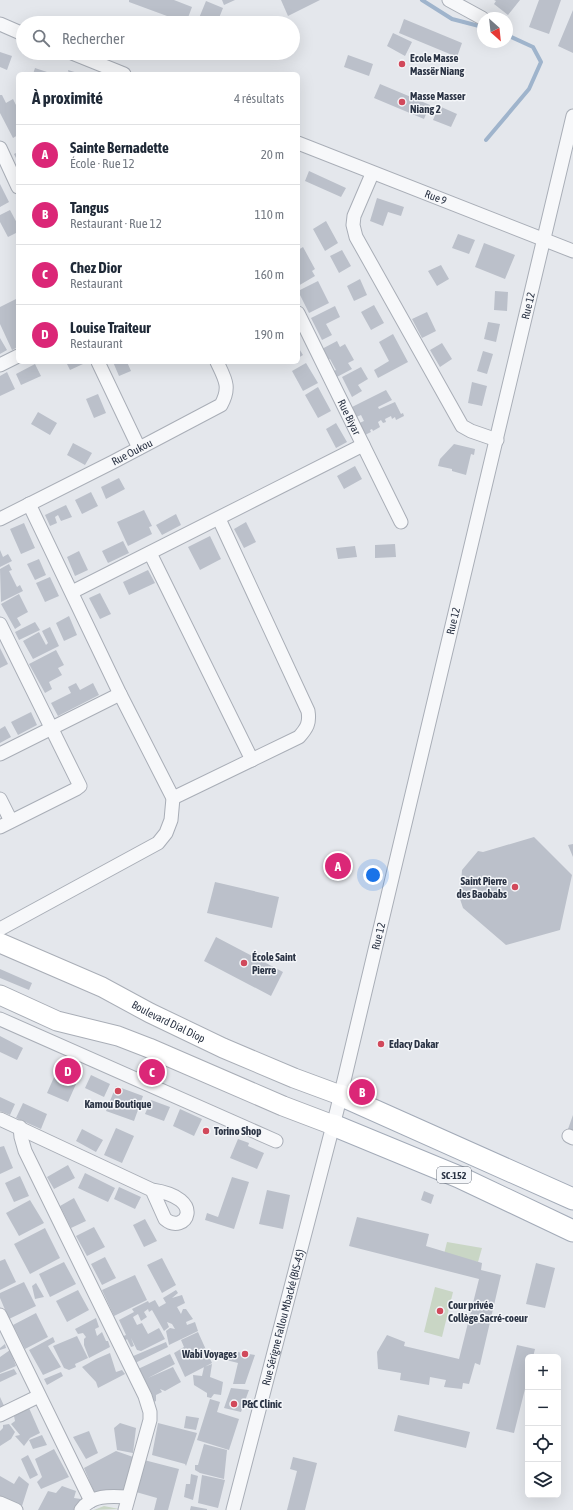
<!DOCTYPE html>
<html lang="fr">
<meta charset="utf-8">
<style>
:root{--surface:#fff;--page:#f6f6f7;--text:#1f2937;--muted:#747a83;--line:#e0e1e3;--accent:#db2777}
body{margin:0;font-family:"Asap Condensed",sans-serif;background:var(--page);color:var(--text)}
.controls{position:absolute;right:12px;bottom:12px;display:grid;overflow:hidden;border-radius:6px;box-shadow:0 4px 16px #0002}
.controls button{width:36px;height:36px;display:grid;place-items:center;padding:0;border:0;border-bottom:1px solid var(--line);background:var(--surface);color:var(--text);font:20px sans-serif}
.compass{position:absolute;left:477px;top:12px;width:36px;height:36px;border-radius:50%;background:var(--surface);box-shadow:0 4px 16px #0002;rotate:153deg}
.you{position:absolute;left:373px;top:875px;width:14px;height:14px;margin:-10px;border:3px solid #fff;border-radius:50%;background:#1a73e8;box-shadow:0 0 0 6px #1a73e833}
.badge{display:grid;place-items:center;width:26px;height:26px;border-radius:50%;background:var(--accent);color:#fff;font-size:13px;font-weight:700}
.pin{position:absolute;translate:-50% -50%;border:2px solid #fff;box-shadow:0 1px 4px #0006}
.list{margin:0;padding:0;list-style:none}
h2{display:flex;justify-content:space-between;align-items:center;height:52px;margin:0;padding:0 16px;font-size:17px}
h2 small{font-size:13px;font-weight:400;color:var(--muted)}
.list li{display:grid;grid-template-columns:26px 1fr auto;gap:12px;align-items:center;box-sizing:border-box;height:60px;padding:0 16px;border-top:1px solid var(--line)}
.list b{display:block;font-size:15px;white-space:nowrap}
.list p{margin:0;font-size:13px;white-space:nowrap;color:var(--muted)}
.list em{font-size:13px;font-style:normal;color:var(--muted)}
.icon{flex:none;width:22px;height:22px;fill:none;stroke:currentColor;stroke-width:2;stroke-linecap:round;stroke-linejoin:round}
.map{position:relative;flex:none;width:573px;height:1510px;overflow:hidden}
.search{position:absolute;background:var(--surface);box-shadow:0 4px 16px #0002;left:16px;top:16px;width:284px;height:44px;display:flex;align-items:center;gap:10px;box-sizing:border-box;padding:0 14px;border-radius:22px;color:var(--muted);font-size:15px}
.panel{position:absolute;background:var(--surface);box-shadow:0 4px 16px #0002;left:16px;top:72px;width:284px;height:292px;border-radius:6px}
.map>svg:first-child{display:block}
.green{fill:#c9d6c5}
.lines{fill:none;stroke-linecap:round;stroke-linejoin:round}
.stream{stroke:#9fb4cc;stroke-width:4}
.building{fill:#bbc0ca}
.street-casing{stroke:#a9aeb7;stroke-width:15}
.secondary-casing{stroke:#a9aeb7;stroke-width:21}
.primary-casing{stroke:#a3abb8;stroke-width:23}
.street{stroke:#f7f8fa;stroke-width:13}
.secondary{stroke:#fff;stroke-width:19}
.primary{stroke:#fff;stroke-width:21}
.poi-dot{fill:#d1495b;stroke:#f4f6f9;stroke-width:1.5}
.labels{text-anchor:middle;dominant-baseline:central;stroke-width:3;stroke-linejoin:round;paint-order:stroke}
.shield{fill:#f4f6f9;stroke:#676e7b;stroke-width:1}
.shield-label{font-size:10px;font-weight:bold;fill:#2b3445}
.poi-label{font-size:11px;font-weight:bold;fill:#2b3445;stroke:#f4f6f9;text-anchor:start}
.street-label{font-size:11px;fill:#2b3445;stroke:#f4f6f9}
</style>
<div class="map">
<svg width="573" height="1510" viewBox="0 0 573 1510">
<rect width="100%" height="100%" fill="#e4e7ec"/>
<!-- green -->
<path class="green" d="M447 1242 482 1248 478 1262 444 1254Z
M435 1287 453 1292 442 1337 424 1332Z
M104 1506 119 1509 94 1510Z"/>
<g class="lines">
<!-- stream -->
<path class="stream" d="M422 0 452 19 483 27
M486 140 529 89 541 62 533 47 507 35"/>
</g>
<!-- building -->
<path class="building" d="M129 0H174L192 7 186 23 129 2Z
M222 0H235L224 5Z
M281 0H320L288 16Z
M494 0H520L508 15 494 4 496 1Z
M539 0H561L549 34 529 27Z
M206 1 223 8 217 23H197Z
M573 10V53L558 46Z
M404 19 462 43 457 57 399 33Z
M393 33 412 42 405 56 387 46Z
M0 52 12 56 7 70 0 67Z
M348 55 373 64 369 76 344 67Z
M35 68 53 74H33Z
M68 70 81 74H69Z
M380 84 430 105 424 119 374 98Z
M0 95H2L6 103 13 99 18 109V135L13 138 0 113Z
M439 106 457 114 451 127 433 120Z
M18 152V162L14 154Z
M309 171 346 188 341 197 305 181Z
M0 184 9 202 0 207Z
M377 198 404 207 401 216 388 212 383 226 370 221Z
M10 210 18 225V232L8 237 0 222V215Z
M326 221 338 243 325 251 313 229Z
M458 234 475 240 469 254 452 248Z
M484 243 515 255 505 279 475 267Z
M303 247 315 269 312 271 315 276 298 286V250Z
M342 250 351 266 339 273 330 256Z
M441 265 449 279 437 286 428 271Z
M360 279 367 295 354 301 347 286Z
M318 281 329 303 309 313 298 291Z
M495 291 508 292 507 311 494 310Z
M18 298V347L12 350 0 324V307Z
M374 305 384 323 371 330 361 312Z
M335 306 340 317 326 324 332 335 322 340 311 318Z
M427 312 436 331 422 338 412 319Z
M488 322 500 324 496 342 484 339Z
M393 334 408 362 378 378 374 370 389 361 379 342Z
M0 338 7 350 0 354Z
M337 341 340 347 345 344 354 360 348 363 352 369 335 378 332 372 336 370 330 359 326 361 320 350Z
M442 343 452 359 440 367 430 350Z
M298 347 303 355 298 358Z
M483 351 493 354 487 374 477 371Z
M66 362H82L83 364 70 370Z
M113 362H127L131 371 119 376Z
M306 363 318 383 303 391 292 371Z
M35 364 41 376 21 385 16 374Z
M361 367 368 379 358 385 362 391 352 397 342 377Z
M7 372 15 389 0 396V376Z
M472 382 487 386 482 406 468 403Z
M318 387 331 411 318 418 305 395Z
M386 390 392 400 378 407 379 409 395 402 401 414 403 413 404 416 396 420 395 417 392 419 391 416 385 419 386 422 383 423 381 420 378 422 380 427 373 431 372 429 370 430 371 432 363 436 357 424 364 421 361 415 354 418 350 408Z
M98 394 106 413 94 418 86 399Z
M38 412 57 423 50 435 31 424Z
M336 423 347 442 336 448 326 429Z
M73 443 92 453 85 465 67 455Z
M454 444 475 449 474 455 471 454 466 475 452 471V469L438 466 440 459Z
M355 466 362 479 344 489 337 476Z
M119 478 125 489 106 499 101 487Z
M91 492 98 506 82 514 75 500Z
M66 505 72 517 61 521 58 515 55 517 57 523 50 526 45 515Z
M144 510 152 526 149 527 152 534 128 546 117 522Z
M176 514 181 525 162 535 156 525Z
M246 522 256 542 244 548 234 529Z
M24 523 35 548 21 554 10 529Z
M210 536 221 559 200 570 188 547Z
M123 541 129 553 108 563 102 551Z
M395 544 396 557 375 558V545Z
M355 546 357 557 338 559 336 548Z
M0 550 3 557 8 554 12 561 0 567Z
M79 551 88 570 75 576 67 557Z
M39 559 46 575 35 580 27 564Z
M9 564 12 570 9 571 17 587 20 585 23 591 1 602 0 569Z
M148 570 155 583 129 595 123 582Z
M50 577 59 596 45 602 36 583Z
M100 593 111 614 100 619 89 598Z
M19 594 28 612 17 618 21 625 15 629 1 604Z
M69 616 77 635 64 641 56 623Z
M35 622 40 630 19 640 15 632Z
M50 627 59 646 33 659 23 641 39 632 46 645 48 643 42 631Z
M0 648 8 664 0 668Z
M56 650 64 665 58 668 62 675 49 682 52 689 45 693 29 664Z
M76 683 80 690 93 683 99 695 58 716 51 703 71 693 68 687Z
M31 712 37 725 18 735 11 722Z
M5 726 11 737 0 743V729Z
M534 837 572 875 560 930 506 945 463 908 460 899 462 870 478 851 483 852Z
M573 844V857L568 845Z
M215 882 279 897 272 928 207 913Z
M216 937 283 972 271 996 204 961Z
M0 969 32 983 29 990 0 978Z
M0 1036 23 1048 17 1060 0 1052Z
M60 1060 82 1071 77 1081 55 1071Z
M55 1075 76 1084 68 1102 47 1093Z
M91 1075 110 1084 104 1097 85 1088Z
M116 1086 143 1096 134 1121 106 1111Z
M0 1097 15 1104 10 1115 0 1111Z
M151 1100 170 1107 164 1121 145 1114Z
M23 1103 47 1114 41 1129 16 1118Z
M180 1109 202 1119 194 1136 173 1126Z
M573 1115V1131L568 1129Z
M116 1128 134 1136 122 1163 104 1155Z
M82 1129 103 1140 96 1152 76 1141Z
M238 1139 249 1143 248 1146 264 1153 257 1169 230 1158Z
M4 1146 13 1168 0 1174V1147Z
M68 1165 75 1178 54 1189 47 1177Z
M85 1173 115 1188 108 1202 78 1188Z
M20 1176 29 1196 14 1202 5 1183Z
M232 1177 249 1182 234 1229 205 1220 207 1213 218 1217Z
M119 1187 141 1197 135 1209 114 1199Z
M267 1190 290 1195 283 1229 259 1224Z
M424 1191 434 1195 431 1204 421 1200Z
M74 1198 86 1221 71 1228 60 1206Z
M30 1200 44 1223 19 1236 6 1213Z
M357 1217 429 1234 426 1246 482 1263 481 1270 501 1275 480 1365 475 1363 469 1384 463 1383 462 1389 444 1387 446 1380 430 1377 429 1385 400 1380 401 1373 378 1369 377 1352 387 1335 405 1342 404 1346 459 1359 479 1279 349 1246Z
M145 1219 157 1241 144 1247 133 1225Z
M94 1227 105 1247 87 1256 76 1236Z
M45 1228 60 1258 30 1274 14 1244Z
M105 1257 116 1278 102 1285 91 1264Z
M162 1258 176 1285 162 1293 147 1265Z
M5 1259 16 1282 0 1290V1261Z
M64 1262 76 1284 50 1297 39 1274Z
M536 1263 555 1268 545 1308 526 1304Z
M135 1275 147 1300 114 1316 102 1290Z
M24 1282 36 1306 9 1319 0 1298V1293Z
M36 1283 44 1297 35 1299 32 1286Z
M78 1290 89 1310 67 1322 56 1301Z
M176 1290 178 1293 172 1298 182 1295 185 1303 177 1307 181 1314 183 1309H186L193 1319 186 1322 187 1325 195 1322 198 1331 169 1345 166 1331 170 1328 175 1329 172 1324 167 1322 169 1327 164 1331 152 1310 149 1312 148 1309 144 1312 147 1317 141 1321 138 1314 133 1317 137 1325 142 1323 148 1334 159 1328 165 1339 141 1351 137 1350 131 1338 134 1346 131 1347 127 1339 125 1341 128 1346 126 1347 121 1337 126 1335 119 1320 134 1312 132 1309 148 1301 149 1303 155 1300 159 1307 166 1303 163 1298Z
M36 1313 48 1337 25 1349 13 1325Z
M96 1318 99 1327 95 1329 97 1336 102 1332 106 1341H108L110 1347 89 1358 84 1345V1339L86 1337 83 1333 78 1334 75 1329Z
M198 1332 212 1363 185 1377 174 1353 184 1347 181 1340Z
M77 1336 88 1358 75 1364 76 1367 69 1370 64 1368 53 1346Z
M53 1337 55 1342 48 1346 61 1367 43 1375 29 1350Z
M166 1342 168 1347 133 1364 131 1357Z
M5 1344 6 1348 0 1350V1348Z
M517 1345 535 1349 533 1357H528V1377L514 1433 496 1429Z
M10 1350 16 1366 0 1373V1357Z
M226 1350 255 1355 245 1384H233L238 1363 222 1359Z
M110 1353 116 1372 122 1370 125 1374 98 1388 96 1382 82 1367 96 1359Z
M170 1354 175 1364 148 1378 173 1367 181 1382 165 1391 160 1389 162 1392 156 1395V1401L152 1403 138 1369Z
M212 1364 210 1377 223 1382 221 1395 214 1394 211 1398 207 1397V1393L194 1385 193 1375 202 1376 204 1367Z
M14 1369 17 1374 0 1382V1374Z
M61 1372 63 1376 47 1385 44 1379Z
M231 1388 249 1390 241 1412 224 1408Z
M0 1397 6 1410 0 1414Z
M210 1399 220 1402 217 1412 239 1419 229 1450 197 1440Z
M29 1408 40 1433 30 1438 24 1446 15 1436 20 1435 11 1424 15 1421 14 1416Z
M398 1415 470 1432 466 1448 394 1431Z
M186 1416 199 1418 196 1430 184 1428Z
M120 1423 136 1428 133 1453 117 1450 114 1428Z
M158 1423 197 1433 186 1466 185 1464 152 1455Z
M9 1424 15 1432 11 1439 0 1446V1431L3 1428V1425Z
M89 1431 98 1453 86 1459 73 1437Z
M42 1435 47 1445 33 1449 29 1440Z
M204 1444 227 1450 224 1479 200 1473 195 1470V1465H198Z
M54 1449 69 1477 41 1489 37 1482 42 1477 35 1459Z
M116 1451 136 1458 126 1490 95 1494 84 1468Z
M28 1455 38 1475 30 1479 21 1459Z
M293 1457 317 1463 305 1510H287L297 1471 290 1469Z
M144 1460 179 1469 168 1510H154L157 1498 136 1492Z
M191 1474 198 1476 193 1500 184 1497 186 1484H190Z
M202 1475 225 1480 218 1508 198 1503Z
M0 1476 14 1484 19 1476 29 1484 22 1506 0 1497Z
M62 1486 76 1491 74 1498 81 1499 76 1510H38L48 1491 56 1493Z
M191 1506 207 1509V1510H190Z"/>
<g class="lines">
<defs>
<g id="street">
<path d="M449 0 482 18"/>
<path d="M0 24 23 34"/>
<path d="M72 53 124 74"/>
<path id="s1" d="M298 143 573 251"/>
<path d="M0 148 18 187"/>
<path d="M372 174 354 216 353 225 356 237 462 426 471 431 497 440"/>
<path id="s2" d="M298 313 401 522"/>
<path d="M98 362 139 448"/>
<path d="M0 365 18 356"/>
<path id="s3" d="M0 519 113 462 221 405C231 387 225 379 217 362"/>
<path d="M150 553 252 760"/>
<path d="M72 592 363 445"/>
<path d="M0 624 80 786 76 789 0 827"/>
<path d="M0 754 120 694"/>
<path d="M173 798 299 737C307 728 310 723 308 711L219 519"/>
<path d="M0 799 11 821"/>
<path d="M0 929 158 843 166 833 171 820 173 798 120 694 29 504"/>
<path d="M0 1019 276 1141"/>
<path d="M0 1119 152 1190C208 1198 185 1236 165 1219L152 1190"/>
<path d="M20 1127 21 1137 25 1151 145 1396 150 1412V1420L125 1510"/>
<path d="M569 1136 573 1138"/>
<path d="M0 1315 91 1501"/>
<path d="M0 1415 39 1396"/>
<path d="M0 1503 16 1510"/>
<path d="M81 1510C91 1494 112 1496 128 1497"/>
<path id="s4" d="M233 1510 337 1110 573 116"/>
</g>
<g id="secondary">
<path id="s5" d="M0 943 102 987 150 1013 223 1048 294 1078 340 1095"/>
<path d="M0 995 57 1021 118 1036 149 1048 283 1106 333 1125"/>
</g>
<path id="primary" d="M340 1095 573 1199
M333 1125 459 1177 573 1231"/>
</defs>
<!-- street casing -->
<use href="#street" class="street-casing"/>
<!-- secondary casing -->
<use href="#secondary" class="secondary-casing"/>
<!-- primary casing -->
<use href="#primary" class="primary-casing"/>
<!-- street -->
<use href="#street" class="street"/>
<!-- secondary -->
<use href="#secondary" class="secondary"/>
<!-- primary -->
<use href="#primary" class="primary"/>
</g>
<!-- markers -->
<g class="poi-dot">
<circle cx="402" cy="64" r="4"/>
<circle cx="402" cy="102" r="4"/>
<circle cx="515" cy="887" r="4"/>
<circle cx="244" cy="963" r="4"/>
<circle cx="381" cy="1044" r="4"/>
<circle cx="118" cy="1091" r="4"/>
<circle cx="206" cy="1131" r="4"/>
<circle cx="440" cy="1311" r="4"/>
<circle cx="245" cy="1354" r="4"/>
<circle cx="234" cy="1404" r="4"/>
</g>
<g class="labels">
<!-- shield labels -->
<rect class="shield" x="437" y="1167" width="34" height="16" rx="3"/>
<g class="shield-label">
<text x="454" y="1175">SC-152</text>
</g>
<!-- poi labels -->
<g class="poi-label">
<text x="410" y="58">Ecole Masse<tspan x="410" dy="13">Massër Niang</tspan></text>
<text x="410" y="96">Masse Masser<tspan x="410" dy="13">Niang 2</tspan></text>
<text x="507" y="881" text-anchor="end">Saint Pierre<tspan x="507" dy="13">des Baobabs</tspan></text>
<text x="252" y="957">École Saint<tspan x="252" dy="13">Pierre</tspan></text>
<text x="389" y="1044">Edacy Dakar</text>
<text x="118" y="1104" text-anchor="middle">Kamou Boutique</text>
<text x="214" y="1131">Torino Shop</text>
<text x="448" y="1305">Cour privée<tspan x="448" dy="13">Collège Sacré-coeur</tspan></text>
<text x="237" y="1354" text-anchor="end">Wabi Voyages</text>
<text x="242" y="1404">P&amp;C Clinic</text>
</g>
<!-- street labels -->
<g class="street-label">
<text stroke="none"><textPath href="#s1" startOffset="148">Rue 9</textPath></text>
<text stroke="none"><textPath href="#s4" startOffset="1240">Rue 12</textPath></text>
<text stroke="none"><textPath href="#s2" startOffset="116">Rue Biyar</textPath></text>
<text stroke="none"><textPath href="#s3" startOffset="148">Rue Oukou</textPath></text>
<text stroke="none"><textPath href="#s4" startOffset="916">Rue 12</textPath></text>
<text stroke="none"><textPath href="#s4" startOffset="592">Rue 12</textPath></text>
<text stroke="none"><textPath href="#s5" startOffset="186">Boulevard Dial Diop</textPath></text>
<text stroke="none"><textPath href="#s4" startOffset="199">Rue Sérigne Fallou Mbacké (BIS-45)</textPath></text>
</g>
</g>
</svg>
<div class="controls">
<button>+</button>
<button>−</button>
<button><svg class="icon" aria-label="locate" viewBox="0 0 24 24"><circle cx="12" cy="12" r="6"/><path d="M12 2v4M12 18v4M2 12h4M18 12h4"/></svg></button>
<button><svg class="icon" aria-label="layers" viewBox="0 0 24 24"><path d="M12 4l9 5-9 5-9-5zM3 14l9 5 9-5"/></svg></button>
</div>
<svg class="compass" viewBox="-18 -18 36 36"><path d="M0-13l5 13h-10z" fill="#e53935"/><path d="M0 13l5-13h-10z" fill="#747a83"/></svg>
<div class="you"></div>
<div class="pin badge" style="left:338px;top:866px">A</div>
<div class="pin badge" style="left:362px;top:1092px">B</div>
<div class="pin badge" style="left:152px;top:1072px">C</div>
<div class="pin badge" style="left:68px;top:1071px">D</div>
<div class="search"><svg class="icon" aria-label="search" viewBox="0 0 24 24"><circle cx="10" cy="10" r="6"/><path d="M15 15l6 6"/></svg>Rechercher</div>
<section class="panel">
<h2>À proximité<small>4 résultats</small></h2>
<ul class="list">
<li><span class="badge">A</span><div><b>Sainte Bernadette</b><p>École · Rue 12</p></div><em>20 m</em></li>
<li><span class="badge">B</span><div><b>Tangus</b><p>Restaurant · Rue 12</p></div><em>110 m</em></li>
<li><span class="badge">C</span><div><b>Chez Dior</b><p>Restaurant</p></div><em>160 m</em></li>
<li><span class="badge">D</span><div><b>Louise Traiteur</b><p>Restaurant</p></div><em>190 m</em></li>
</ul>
</section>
</div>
